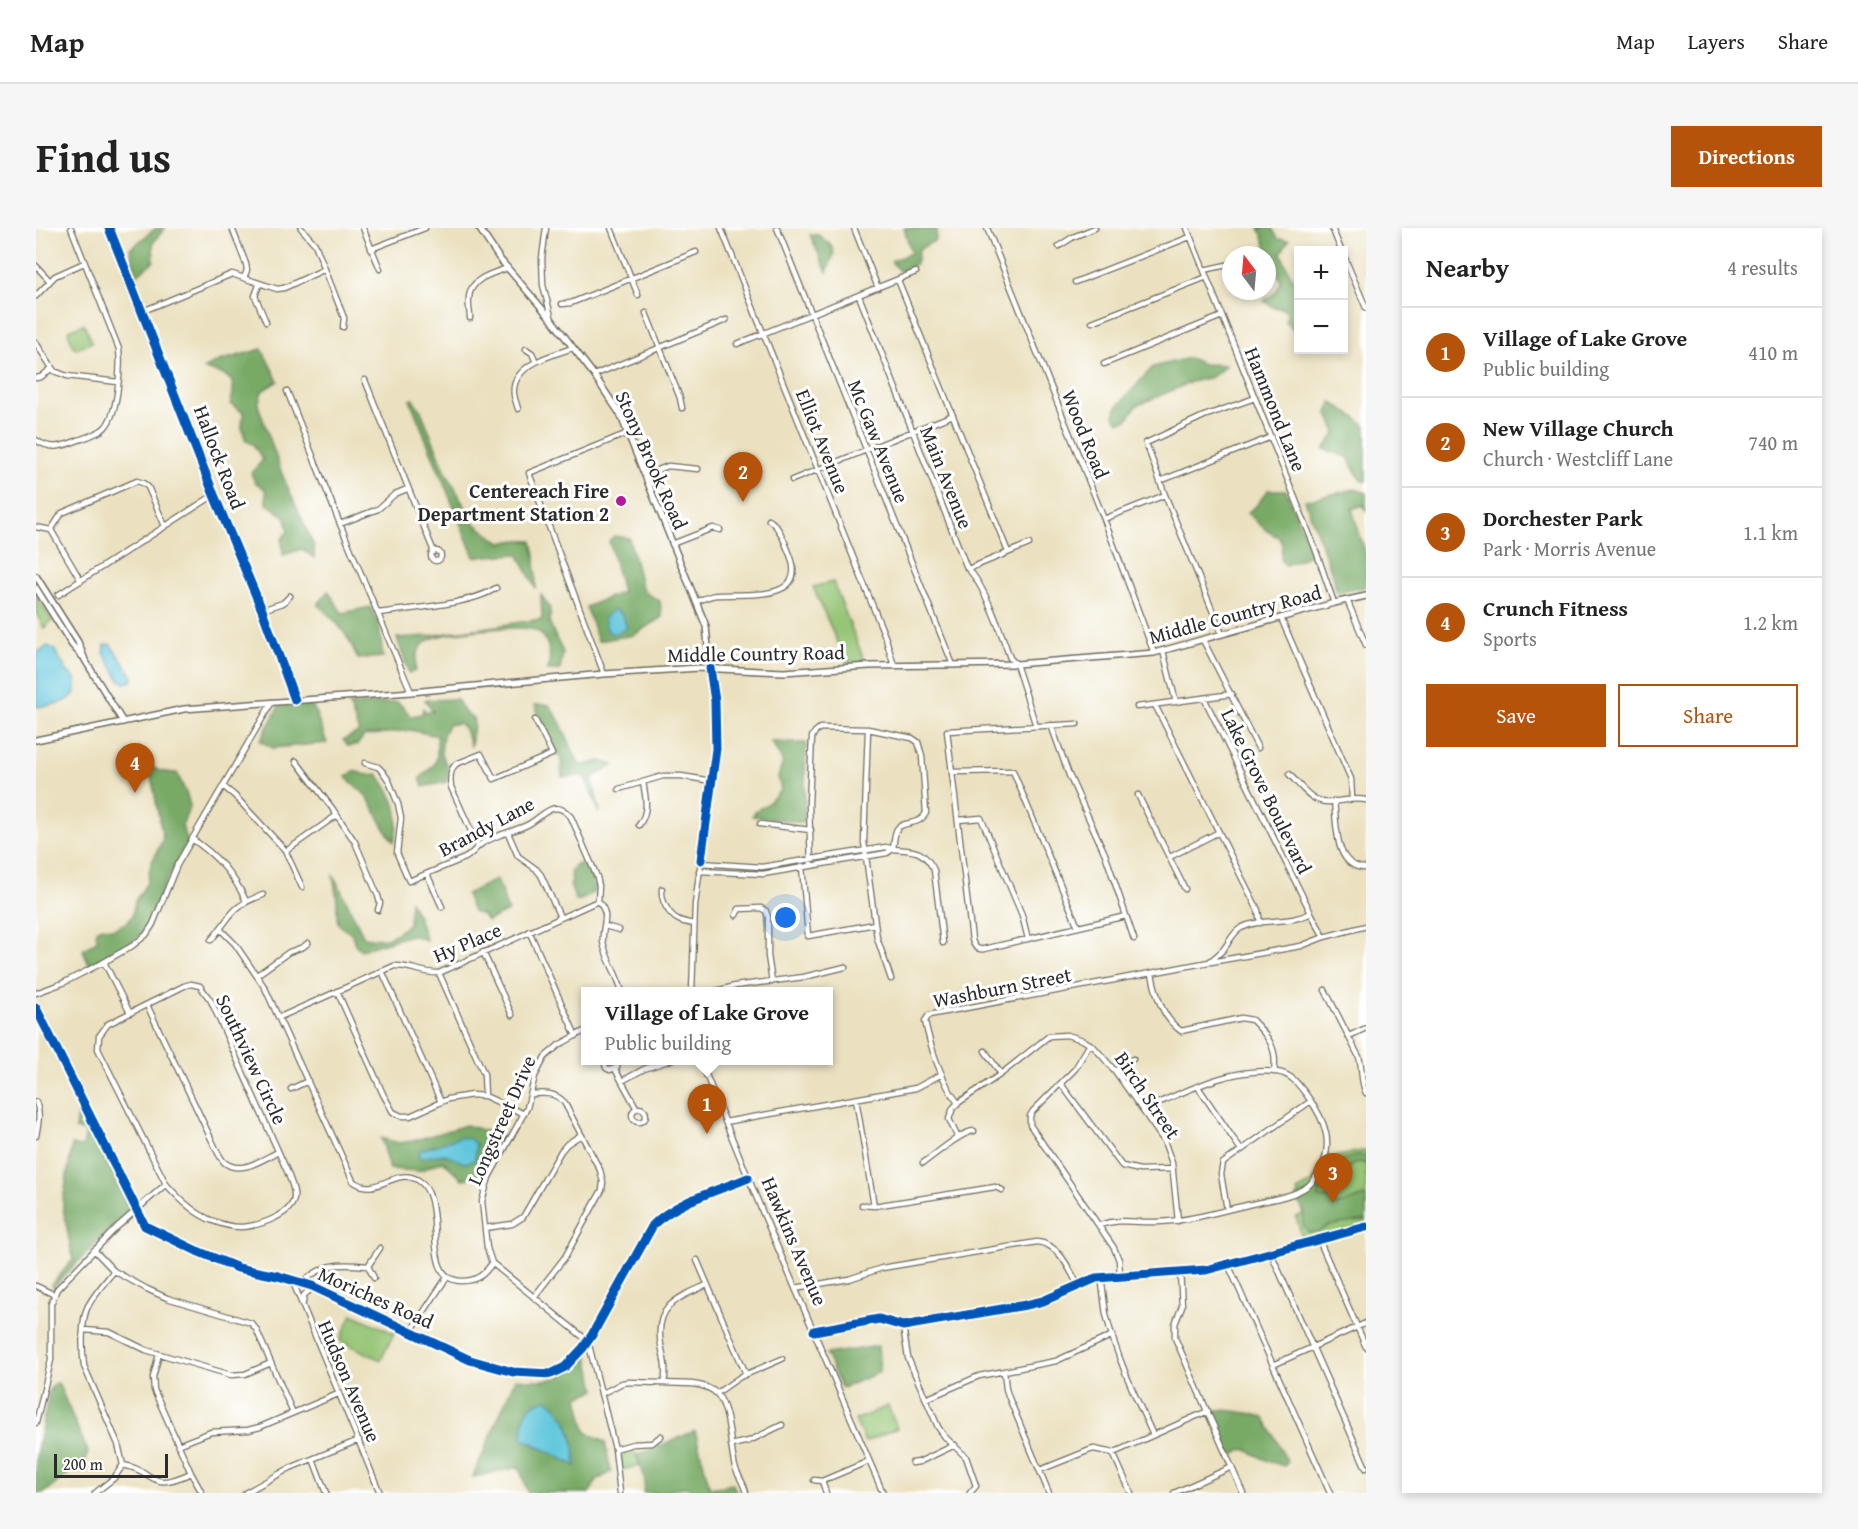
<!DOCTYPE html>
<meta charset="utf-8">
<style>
:root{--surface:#fff;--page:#f6f6f6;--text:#222;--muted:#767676;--line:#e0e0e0;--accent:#b45309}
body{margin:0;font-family:"Gentium Book Plus",serif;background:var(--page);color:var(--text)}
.controls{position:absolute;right:18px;top:18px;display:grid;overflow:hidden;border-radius:0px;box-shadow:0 3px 9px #0003}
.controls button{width:54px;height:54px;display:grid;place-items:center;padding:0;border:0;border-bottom:2px solid var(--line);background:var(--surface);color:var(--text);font:30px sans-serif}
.compass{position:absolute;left:1186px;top:18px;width:54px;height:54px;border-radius:50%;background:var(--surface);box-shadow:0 3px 9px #0003;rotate:344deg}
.scale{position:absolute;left:18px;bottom:15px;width:114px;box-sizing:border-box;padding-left:6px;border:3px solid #2b2b2b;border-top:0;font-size:16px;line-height:21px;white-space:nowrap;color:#2b2b2b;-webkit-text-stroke:4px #fff;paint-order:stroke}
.you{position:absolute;left:750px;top:690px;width:21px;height:21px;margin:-15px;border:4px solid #fff;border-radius:50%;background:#1a73e8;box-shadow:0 0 0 9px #1a73e833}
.badge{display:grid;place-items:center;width:39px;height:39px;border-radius:50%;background:var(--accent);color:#fff;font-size:20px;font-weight:700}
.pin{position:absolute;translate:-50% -50px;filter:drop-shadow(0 2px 3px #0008)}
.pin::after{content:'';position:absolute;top:32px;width:21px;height:18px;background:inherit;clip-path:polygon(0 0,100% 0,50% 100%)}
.popup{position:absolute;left:545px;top:759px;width:252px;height:78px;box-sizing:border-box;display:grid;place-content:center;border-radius:0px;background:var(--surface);filter:drop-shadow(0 2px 4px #0005);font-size:20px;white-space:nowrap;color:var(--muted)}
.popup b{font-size:22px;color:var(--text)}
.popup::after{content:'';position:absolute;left:50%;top:100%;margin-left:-12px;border:12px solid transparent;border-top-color:var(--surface)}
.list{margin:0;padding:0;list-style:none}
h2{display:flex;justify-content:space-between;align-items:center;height:78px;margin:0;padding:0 24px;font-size:26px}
h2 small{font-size:20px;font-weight:400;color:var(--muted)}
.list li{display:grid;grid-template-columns:39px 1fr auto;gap:18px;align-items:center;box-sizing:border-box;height:90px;padding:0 24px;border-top:2px solid var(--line)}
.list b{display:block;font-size:22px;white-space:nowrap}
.list p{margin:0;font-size:20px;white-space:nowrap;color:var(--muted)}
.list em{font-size:20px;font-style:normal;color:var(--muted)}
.actions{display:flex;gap:12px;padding:18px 24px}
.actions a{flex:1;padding:14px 0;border:2px solid var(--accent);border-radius:0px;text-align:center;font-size:21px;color:var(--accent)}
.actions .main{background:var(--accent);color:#fff}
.map{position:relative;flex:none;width:1330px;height:1265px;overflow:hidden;border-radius:0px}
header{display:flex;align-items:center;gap:36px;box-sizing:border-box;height:84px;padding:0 30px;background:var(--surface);border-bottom:2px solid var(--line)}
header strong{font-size:28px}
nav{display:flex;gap:33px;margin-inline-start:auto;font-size:21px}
.intro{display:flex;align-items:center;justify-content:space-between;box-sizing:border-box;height:144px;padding:0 36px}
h1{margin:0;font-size:42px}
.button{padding:15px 27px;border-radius:0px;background:var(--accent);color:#fff;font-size:21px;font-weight:700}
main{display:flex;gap:36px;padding:0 36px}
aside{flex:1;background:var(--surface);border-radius:0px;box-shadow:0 3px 9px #0003}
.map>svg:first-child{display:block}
.green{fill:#95c575;stroke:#607850;stroke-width:1.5}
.forest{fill:#78aa66;stroke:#526a48;stroke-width:1.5;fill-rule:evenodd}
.water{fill:#5fc6db;stroke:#457883;stroke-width:1.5}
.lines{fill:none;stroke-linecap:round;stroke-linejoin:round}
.minor-casing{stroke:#6e6b5f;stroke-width:7}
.major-casing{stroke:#6e6b5f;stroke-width:8}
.minor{stroke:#fff;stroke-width:4.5}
.major{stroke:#fff;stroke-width:5}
.cycleway-casing{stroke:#fff;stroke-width:13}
.cycleway{stroke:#0057b8;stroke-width:9}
.poi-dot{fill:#b5179e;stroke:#fff;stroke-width:2}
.labels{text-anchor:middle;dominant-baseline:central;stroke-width:6;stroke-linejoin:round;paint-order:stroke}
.street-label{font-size:20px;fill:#2b2b2b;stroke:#fff}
.poi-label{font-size:20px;font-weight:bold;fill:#2b2b2b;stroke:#fff;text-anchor:end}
</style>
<header>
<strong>Map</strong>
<nav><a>Map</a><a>Layers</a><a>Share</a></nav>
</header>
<div class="intro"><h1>Find us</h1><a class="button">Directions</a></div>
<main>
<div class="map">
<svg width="1330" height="1265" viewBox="0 0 1330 1265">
<rect width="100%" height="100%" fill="#fff"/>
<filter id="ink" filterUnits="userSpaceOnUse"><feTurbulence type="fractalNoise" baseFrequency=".0167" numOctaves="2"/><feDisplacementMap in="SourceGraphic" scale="12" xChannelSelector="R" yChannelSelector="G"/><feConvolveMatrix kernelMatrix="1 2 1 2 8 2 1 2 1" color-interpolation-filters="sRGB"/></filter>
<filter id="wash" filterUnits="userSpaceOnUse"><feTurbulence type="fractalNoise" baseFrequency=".008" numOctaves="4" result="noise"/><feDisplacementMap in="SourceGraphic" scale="24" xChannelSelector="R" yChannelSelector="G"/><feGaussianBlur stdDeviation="1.35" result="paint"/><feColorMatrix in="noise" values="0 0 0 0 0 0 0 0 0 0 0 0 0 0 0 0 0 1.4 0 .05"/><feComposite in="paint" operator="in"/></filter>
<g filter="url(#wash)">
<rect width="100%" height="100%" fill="#ebe1c0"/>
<!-- green -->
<path class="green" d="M48 96 56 114 40 121 38 120 32 104 33 102Z
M797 354 829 434H810L777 359Z
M0 367 16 393 8 400 0 385Z
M1330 922V1000L1268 1016 1260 989 1268 986 1261 963 1276 955 1289 931Z
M316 1086 358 1105 345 1132 304 1113Z
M852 1178 861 1200 829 1214 819 1192Z
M597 1221 604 1237 586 1242 583 1226Z"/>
<!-- forest -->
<path class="forest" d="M120 0H129L117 15 118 33 101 47 94 21Z
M868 0H901L900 12 883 21 880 36 864 44 855 33 875 25Z
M1223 0H1236L1242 11 1253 12 1245 25 1253 44 1262 61V108L1249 92 1252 86 1248 81 1237 79 1228 73 1240 64 1245 54Z
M774 7H782L795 17 798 26 791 44Z
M226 121 242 153 226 163 222 177 246 246 278 318V330L266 321 247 327 246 311 252 303 250 289 230 275V262L219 254 215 245 227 232 217 216 210 213 206 201 207 184 194 176C204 149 191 147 168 141L180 134Z
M1153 130 1167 136 1191 137 1176 149 1155 154 1100 178 1091 192 1083 194 1078 188 1080 180 1117 139Z
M377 171 385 183 410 244 438 295 465 315 480 312 496 313 499 327 500 361 482 326 438 329 374 172Z
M1295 174C1307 181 1319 189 1330 198V253H1326L1316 238 1312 229 1288 221 1300 205 1292 186Z
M1319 261 1330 265V282L1327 277 1316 281 1330 327V359L1300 365 1298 351 1269 272Z
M1232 262H1250L1276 326 1250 337 1245 333 1246 317 1243 309C1228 304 1223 294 1211 285L1220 278Z
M578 308 593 310C596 319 604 358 607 362 612 366 618 370 624 373L626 389 598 407 562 413 550 379 586 364 573 313Z
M292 363 306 385 334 379 343 396 347 429 322 431C311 405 304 397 282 377Z
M505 367C512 376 517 382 513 393L520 410 527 424 524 442H511C517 430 512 407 499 402 485 396 401 404 390 414 380 421 380 432 379 443L373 445 361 410 392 408 506 391Z
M421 471 429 485 437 490 438 496 435 519 429 501 423 495 412 497 407 507 405 526 412 540 411 554 387 559 384 550C393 542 402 537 401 524 401 518 400 514 402 508L374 502 328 508 321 517 312 518 307 512 323 504 313 477 362 474 375 488 386 486 387 480 390 484H397L389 472Z
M499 477H513L523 492 544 538 565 533 578 537 556 550 564 585 548 548 526 549 525 532 507 499Z
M243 478H277L291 515 237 520 224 513Z
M735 514 770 515 768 595 716 588 720 583 732 575 745 562 742 549 747 534Z
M103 519C118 539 113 544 141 545L151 567 154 578 146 598 152 614 125 663 111 701 92 717 53 737 47 722 61 712 60 702 66 699 77 701 90 695 96 688 99 673 111 655 115 636 127 611 116 552Z
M318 543 331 547 342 546C359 571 366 582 358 614 346 600 341 583 331 569 325 561 316 557 310 549Z
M546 635 552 639 560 662 549 670 540 673 534 657 536 652 534 643 541 637Z
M297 646 328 709C349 714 358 709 373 695L374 673 381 686 390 712 375 707 325 722 319 716 315 704C298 699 301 690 301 676 301 667 298 656 297 646Z
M461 651 472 683 451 693 447 687 437 684 430 666Z
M42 877 89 970 93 981 71 1005 17 1059 15 1057 37 1032 27 980V973L36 917 47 919 50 904 39 901Z
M430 897 468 909 447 948 426 951 407 933 383 943 354 941C350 930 349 921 345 910L363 915 377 913ZM409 915 440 916 439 932 428 935 415 928 383 923Z
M1323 927 1330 928V937L1325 934 1318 935 1297 959 1289 949 1294 935Z
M1286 958 1283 970H1297L1296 977H1303L1328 968 1330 970V992L1293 998 1282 1004H1272C1266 997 1265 994 1269 986L1260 969Z
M842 1118 844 1144 807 1160 804 1158 790 1126Z
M551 1124 560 1162 542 1169 550 1204 569 1214 575 1244 560 1253 554 1265H492L483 1239 437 1249 479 1151C512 1153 532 1155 551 1124Z
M22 1155 50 1219 52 1224 50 1232 8 1265H0V1227L14 1161 19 1156Z
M1181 1182C1192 1182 1223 1185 1229 1191L1252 1234 1248 1238 1232 1233 1209 1221 1195 1228 1175 1185Z
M659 1203 674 1260 697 1256 701 1265H657L653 1260 647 1259 626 1265H607L609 1252 601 1227Z"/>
<!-- water -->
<path class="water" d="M580 382 586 387 591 399 589 402 576 406 571 402 568 390 576 383Z
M74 416 95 445 97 450 96 453 88 455 83 451 68 425 69 417Z
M12 418 18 421 31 443 39 450C47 475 18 477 0 479V425Z
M424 909 432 910 440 916 439 932 428 935 409 926 383 930V923Z
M511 1171C535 1189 538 1209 540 1238L486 1210C488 1187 487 1178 511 1171Z"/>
</g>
<g filter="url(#ink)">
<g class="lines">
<defs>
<path id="minor" d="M73 0 178 267 226 382 259 472
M196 0 210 36 211 42 208 50
M265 0 279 16 281 21 308 90 307 99
M327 0 344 41
M510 0 506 30 507 57 516 92
M575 0 602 67
M685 0 850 411 858 438
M741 0 917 437
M818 0 842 60
M951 0 1068 291 1118 425
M1151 0 1279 320 1298 375
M1296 0 1305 22
M1023 18 1037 9 1059 0
M335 21 389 0
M1308 28 1330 80
M0 38 14 53
M1168 42 1195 36
M862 52 972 324
M1039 54 1154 9
M223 57 219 68 230 94
M0 68 19 48 48 35
M823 68 931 340C948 355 966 407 974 430L980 436 1000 498
M526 76 535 75 660 24
M107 83 196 46 241 61 248 60 289 41
M610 85 644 170 646 180
M434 90C434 84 432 77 433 71 433 51 456 45 472 40
M1056 94 1171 49
M0 115 18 143 31 148 82 154
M701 116 880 44
M490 121 496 125 500 134
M1068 136 1186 88
M558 147 690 92
M0 150 5 149 16 140
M329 152 398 324
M251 163 304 296 375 464
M482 181C481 177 479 172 478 167 474 137 516 127 537 120
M0 212C14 222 25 219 40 213 48 210 58 207 66 202 82 191 85 140 83 121L35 0
M609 247 632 238 662 241
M756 252 917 187
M1124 253 1235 209
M1068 291 1129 267
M304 296 342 281 359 266 371 261
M0 299 15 302 26 285 101 253 107 255 112 259 129 298
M15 302 45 353
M636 316 677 300 684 302
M395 328a5 5 0 1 1 10 0a5 5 0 1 1-10 0Z
M932 341 993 316
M22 367 178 267
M1311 372 1330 417
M660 374C667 371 674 367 682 367 708 365 773 375 754 327 749 315 744 299 733 292
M226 382 247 375 254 368
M342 385C374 380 435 377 460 360
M1245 390 1315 551 1316 570
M1186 406 1129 267 1110 215 1168 188 1219 170
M1167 412 1222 520
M1127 423 1140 474
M568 446 493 245 592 205
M1168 470 1275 685 1288 709
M1119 477 1222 682 1224 695
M1101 479 1196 466
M1041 496 911 503 936 712C938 719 941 722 948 721L1090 688
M1015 497 1033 547 1069 626 1098 711
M832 501 828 614 841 710 855 751
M260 533 296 580 319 614 342 668 344 675 342 682
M329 535 342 539 347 544 353 553 362 576 365 590 361 625 373 653 429 630C435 627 438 622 443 618 446 615 452 612 455 611 466 605 479 603 491 597 506 590 518 568 535 589L561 649 563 658 562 673C576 689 565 696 567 714 570 731 582 747 586 764
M917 544 977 543 1042 699
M1253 546C1261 554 1271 568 1282 572 1294 578 1315 568 1330 572
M187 558 199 568 249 622 266 659
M583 561 627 548H645L676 553
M1102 567 1149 661
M1298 573C1301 597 1298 640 1330 640
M922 592 945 590 986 687 992 711
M724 596 775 602
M603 597C613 584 610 570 607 554
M472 605 482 628 500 641 505 647 524 689
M156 611C179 626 198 647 210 673
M442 618 415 559C414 552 414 541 420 536L445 526 458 551 516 526 499 492
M250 623 301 587
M1134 629 1183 604
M766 638 772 708 839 696
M775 638 773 576 776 509 779 504 784 500 832 501 876 510 882 514 886 528 890 585C883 599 867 592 861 601 858 606 858 615 857 621 879 623 887 621 898 642L907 715
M663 643 727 646 851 625 857 621 850 619 726 639 664 635
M391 646 406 679
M626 661C625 672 632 687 643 692 647 694 653 695 658 696
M700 687 703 681 725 680 730 683 732 689V728L736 754
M569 698 583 702
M184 701 199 716 229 760 317 953C341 971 359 938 382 952 413 970 382 1053 426 1053 441 1053 449 1046 456 1035
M493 703 540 808
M175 712C196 688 194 678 227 667
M447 724 476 787
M68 734 94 785
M1175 734 1265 718 1288 709 1330 698
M346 743 405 874
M403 745 448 846 449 868
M1116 746C1120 766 1126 790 1145 803L1205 790 1216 792C1232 808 1242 820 1238 844
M221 747 253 724 267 719 272 715
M155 756 164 758 175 773 251 943C254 952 261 965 257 974 251 989 219 999 204 999 196 999 185 996 177 993 159 986 143 971 130 956L62 821 63 808 72 796 148 758Z
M1289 762 1323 829C1327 841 1324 853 1330 865
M301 763 347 866 357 884 365 888H374L412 871 436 867 449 868 488 886
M656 764 659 677 680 521 679 473 674 440
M677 764 699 758 768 749 809 739
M0 765 27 755 68 734 96 718 110 707 117 696 141 637 236 474
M111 777 180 921C182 925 185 931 188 934 204 948 227 931 242 924
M0 780 109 998 161 1023 202 1040 242 1048 276 1058 434 1132 477 1144 515 1146 529 1139 547 1120 556 1107 617 997C639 974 683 962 712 950
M244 789 358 738C374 737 387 746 403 745L562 673
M550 802 523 817 509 829 499 848 491 880 453 949 446 973 451 1020 456 1035 552 1113 579 1221 584 1265
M1313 808 1330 800
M1054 816 1039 841 997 883 994 888V897L1078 1020 1083 1032 1084 1047
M949 823 965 846
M568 832 570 840 574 842 581 839 582 832
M664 832 726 983 847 1265
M579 841 601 881
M1079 843 1097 831
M586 853 608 841 635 832
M1025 856 1086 938 1104 942 1137 941
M1162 859 1205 922
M255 861 272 853
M495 866C508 865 519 864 528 874L564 942 567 954 566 962 529 1029 498 1069
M820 871 838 978
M0 874C5 886 2 896 0 908
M922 875C906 855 894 818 889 793L893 787 1173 734C1178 730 1183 726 1187 722 1194 714 1196 705 1205 700 1227 689 1253 697 1275 685
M596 887a7 7 0 1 1 14 0a7 7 0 1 1-14 0Z
M689 894 880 860 906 846
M922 910 913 891 917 880 922 875 965 846 1013 808 1031 807 1047 812 1058 819 1079 843 1128 913 1136 935 1142 993
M887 935C899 927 926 903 938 903
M826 977 838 978 959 959 966 962
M1191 982 1185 946 1187 935 1275 873
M1064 997C1083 990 1102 995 1122 994 1153 993 1181 984 1211 977 1231 972 1255 970 1272 958 1277 954 1280 949 1283 944 1299 917 1289 892 1272 869 1263 857 1256 846 1241 844 1195 838 1147 865 1106 882
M449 1000 476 996 487 989 525 923 531 916 545 907
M1283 1012 1330 1119
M58 1022 78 1043 111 1061 131 1070 215 1095 220 1101 257 1185
M1235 1025 1330 1240
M661 1032 710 1146
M1192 1036 1294 1265
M332 1038 344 1020
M1144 1043 1146 1078 1139 1096V1110L1207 1265
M1065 1049C1067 1061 1068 1074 1070 1086 1080 1128 1099 1168 1117 1207
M256 1052 344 1265
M265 1055C289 1035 301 1035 332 1038L338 1050
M0 1058 19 1067
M759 1060 813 1051 846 1040 1001 1014C1023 1016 1032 1039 1042 1057
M267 1075 268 1067 278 1059
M867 1098 872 1130 902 1199 909 1209 930 1229 939 1255 940 1258 934 1265
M48 1102 73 1104 110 1122 195 1147 209 1146 235 1135
M375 1103 411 1049
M778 1103 843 1091 867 1098 990 1077 1007 1073 1060 1050 1170 1042 1330 999
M123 1126 117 1149 118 1162 155 1245 166 1265
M1237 1137 1330 1095
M968 1143 970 1161 973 1170 1013 1265
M628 1155C631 1141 628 1131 625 1117 618 1078 641 1070 671 1057
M681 1165 704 1149 746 1131
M565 1166 586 1155 593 1154 656 1156C665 1157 675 1159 681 1166 694 1181 694 1220 699 1239 702 1248 708 1255 710 1265
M890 1171 943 1148 1020 1133 1077 1107
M0 1195 15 1132V1076L21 1061 81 999 130 956
M142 1217 175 1204 212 1202 224 1199 302 1166
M695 1217 713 1213 746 1197
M579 1221 597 1216 616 1215 625 1208
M1077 1225 1095 1265
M277 1231 290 1265
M876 1235 883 1234 919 1217
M87 1237C122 1243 111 1265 155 1245
M1004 1242 1054 1222 1058 1221 1077 1225 1172 1183
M778 1252 786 1253 833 1233
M786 1253 790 1265
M59 1265 78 1250 87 1237 82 1216 48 1138C46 1123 45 1091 52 1078 59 1065 69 1054 78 1043
M209 1265 254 1240 323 1212
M1138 1265 1196 1239"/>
<path id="major" d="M443 0 463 30 516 92 558 147 584 186 670 398 674 440
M0 348 42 414 49 432 87 494
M0 360 36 417 46 428
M0 512 148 481 375 464 568 446 663 440 748 444 833 438 980 436 1118 425 1298 375 1330 368"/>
</defs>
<!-- minor casing -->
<use href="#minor" class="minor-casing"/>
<!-- major casing -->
<use href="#major" class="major-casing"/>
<!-- minor -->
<use href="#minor" class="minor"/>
<!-- major -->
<use href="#major" class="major"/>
<defs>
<path id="cycleway" d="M73 0 178 267 226 382 259 472
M665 632 680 521 679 473 674 440
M0 780 109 998 161 1023 202 1040 242 1048 276 1058 434 1132 477 1144 515 1146 529 1139 547 1120 556 1107 617 997C639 974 683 962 712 950
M778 1103 843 1091 867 1098 990 1077 1007 1073 1060 1050 1170 1042 1330 999"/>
</defs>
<!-- cycleway casing -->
<use href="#cycleway" class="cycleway-casing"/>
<!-- cycleway -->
<use href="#cycleway" class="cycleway"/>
</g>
</g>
<!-- markers -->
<circle class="poi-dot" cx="585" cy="273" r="6"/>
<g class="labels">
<!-- street labels -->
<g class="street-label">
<text transform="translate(1240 181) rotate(68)">Hammond Lane</text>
<text transform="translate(1050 206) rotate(68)">Wood Road</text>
<text transform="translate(787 213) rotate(68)">Elliot Avenue</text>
<text transform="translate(843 213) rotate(68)">Mc Gaw Avenue</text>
<text transform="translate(184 229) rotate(69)">Hallock Road</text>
<text transform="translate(616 232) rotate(66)">Stony Brook Road</text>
<text transform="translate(911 249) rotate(68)">Main Avenue</text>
<text transform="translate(1199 386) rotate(-15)">Middle Country Road</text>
<text transform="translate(720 425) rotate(-1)">Middle Country Road</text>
<text transform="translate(1231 563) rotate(64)">Lake Grove Boulevard</text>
<text transform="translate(450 598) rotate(-28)">Brandy Lane</text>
<text transform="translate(431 714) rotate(-23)">Hy Place</text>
<text transform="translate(966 759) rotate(-11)">Washburn Street</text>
<text transform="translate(216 831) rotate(65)">Southview Circle</text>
<text transform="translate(1112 867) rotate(56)">Birch Street</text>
<text transform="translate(465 892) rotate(-66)">Longstreet Drive</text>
<text transform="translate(759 1013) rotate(67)">Hawkins Avenue</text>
<text transform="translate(340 1069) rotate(24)">Moriches Road</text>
<text transform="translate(314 1153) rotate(67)">Hudson Avenue</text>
</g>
<!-- poi labels -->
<g class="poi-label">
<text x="573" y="262">Centereach Fire<tspan x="573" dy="23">Department Station 2</tspan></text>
</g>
</g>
</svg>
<div class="controls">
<button>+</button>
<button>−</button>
</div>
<svg class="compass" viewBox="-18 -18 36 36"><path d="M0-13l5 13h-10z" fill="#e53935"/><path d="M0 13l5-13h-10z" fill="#767676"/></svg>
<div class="scale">200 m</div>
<div class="you"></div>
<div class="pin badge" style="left:671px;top:906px">1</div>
<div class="popup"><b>Village of Lake Grove</b>Public building</div>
<div class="pin badge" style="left:707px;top:274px">2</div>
<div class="pin badge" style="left:1297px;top:975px">3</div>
<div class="pin badge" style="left:99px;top:565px">4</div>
</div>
<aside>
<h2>Nearby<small>4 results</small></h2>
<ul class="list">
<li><span class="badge">1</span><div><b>Village of Lake Grove</b><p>Public building</p></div><em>410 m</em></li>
<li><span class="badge">2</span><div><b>New Village Church</b><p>Church · Westcliff Lane</p></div><em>740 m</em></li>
<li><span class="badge">3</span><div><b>Dorchester Park</b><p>Park · Morris Avenue</p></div><em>1.1 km</em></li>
<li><span class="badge">4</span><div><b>Crunch Fitness</b><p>Sports</p></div><em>1.2 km</em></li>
</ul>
<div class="actions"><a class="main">Save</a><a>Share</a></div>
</aside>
</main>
